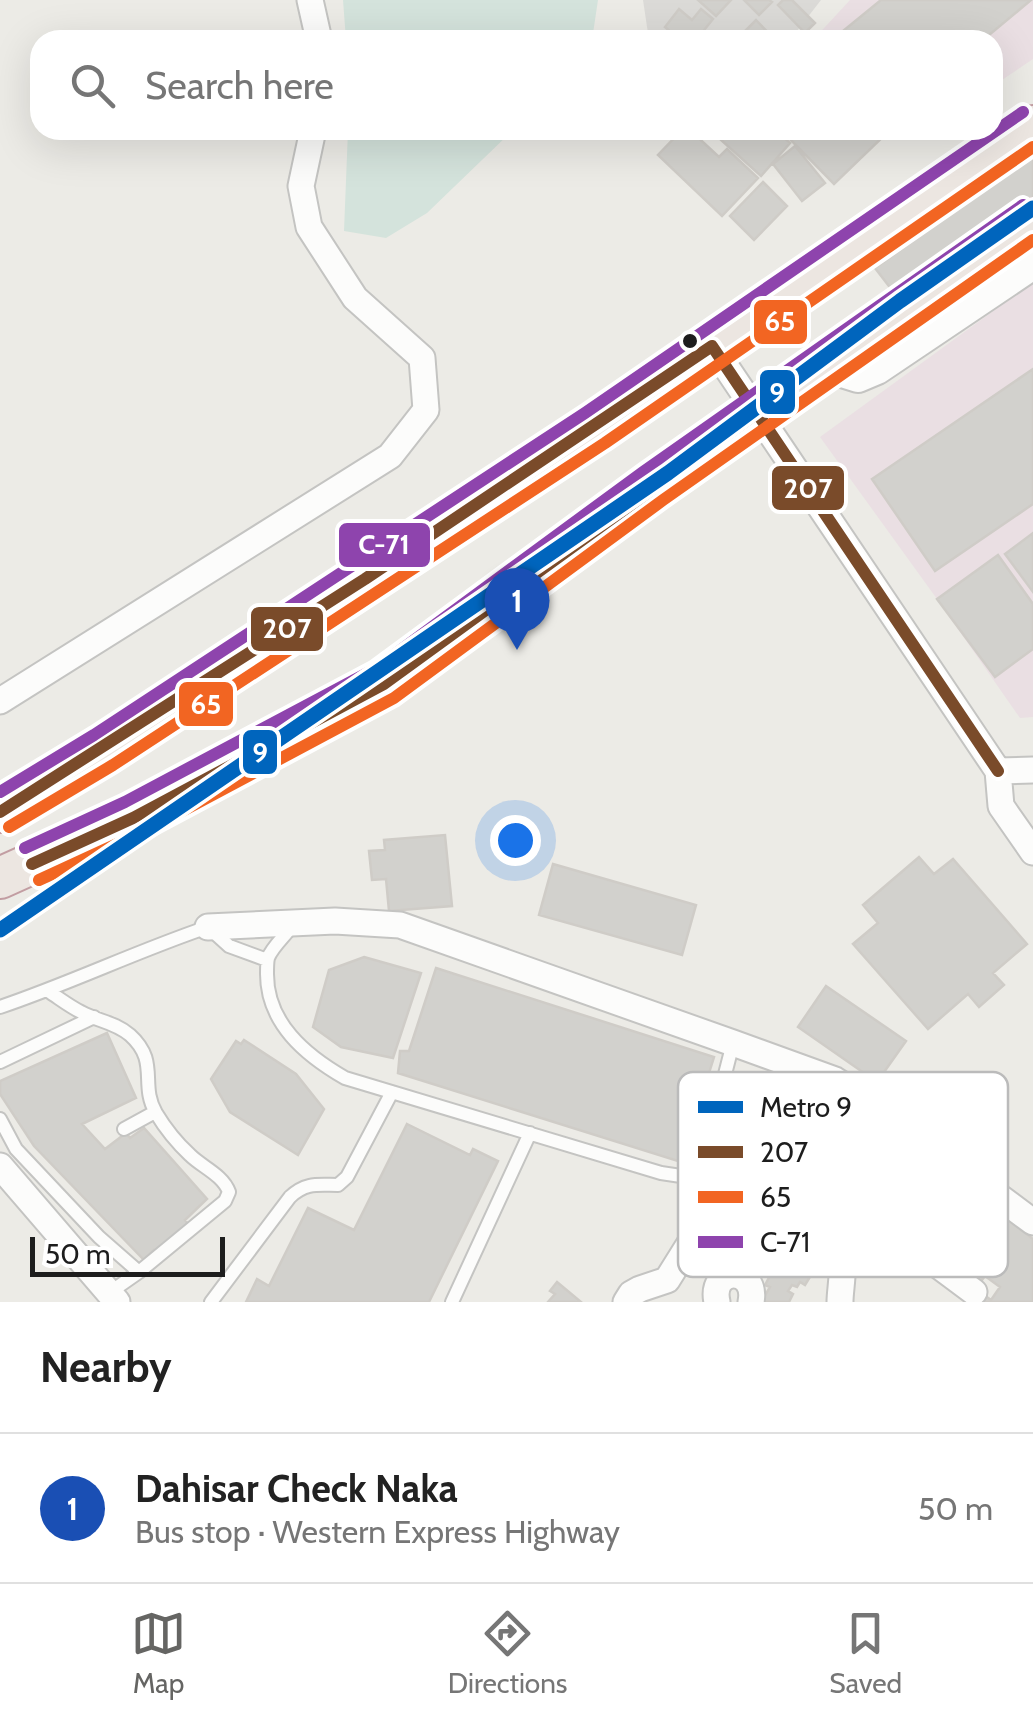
<!DOCTYPE html>
<meta charset="utf-8">
<style>
:root{--surface:#fff;--page:#f6f6f6;--text:#222;--muted:#767676;--line:#e0e0e0;--accent:#656563}
body{margin:0;font-family:Cabin,sans-serif;background:var(--page);color:var(--text)}
.scale{position:absolute;left:30px;bottom:25px;width:195px;box-sizing:border-box;padding-left:10px;border:5px solid #1d1d1d;border-top:0;font-size:28px;line-height:35px;white-space:nowrap;color:#1d1d1d;-webkit-text-stroke:8px #fff;paint-order:stroke}
.you{position:absolute;left:515px;top:840px;width:35px;height:35px;margin:-25px;border:8px solid #fff;border-radius:50%;background:#1a73e8;box-shadow:0 0 0 15px #1a73e833}
.badge{display:grid;place-items:center;width:65px;height:65px;border-radius:50%;background:var(--accent);color:#fff;font-size:32px;font-weight:700}
.pin{position:absolute;translate:-50% -82px;filter:drop-shadow(0 2px 5px #0008)}
.pin::after{content:'';position:absolute;top:52px;width:35px;height:30px;background:inherit;clip-path:polygon(0 0,100% 0,50% 100%)}
.list{margin:0;padding:0;list-style:none}
h2{display:flex;justify-content:space-between;align-items:center;height:130px;margin:0;padding:0 40px;font-size:42px}
h2 small{font-size:32px;font-weight:400;color:var(--muted)}
.list li{display:grid;grid-template-columns:65px 1fr auto;gap:30px;align-items:center;box-sizing:border-box;height:150px;padding:0 40px;border-top:2px solid var(--line)}
.list b{display:block;font-size:38px;white-space:nowrap}
.list p{margin:0;font-size:32px;white-space:nowrap;color:var(--muted)}
.list em{font-size:32px;font-style:normal;color:var(--muted)}
.icon{flex:none;width:55px;height:55px;fill:none;stroke:currentColor;stroke-width:2;stroke-linecap:round;stroke-linejoin:round}
.map{position:relative;flex:none;width:1033px;height:1302px;overflow:hidden}
.search{position:absolute;background:var(--surface);box-shadow:0 10px 40px #0002;left:30px;right:30px;top:30px;height:110px;display:flex;align-items:center;gap:25px;box-sizing:border-box;padding:0 35px;border-radius:30px;color:var(--muted);font-size:38px}
.sheet{height:280px;background:var(--surface)}
nav{display:flex;justify-content:space-around;align-items:center;box-sizing:border-box;height:140px;border-top:2px solid var(--line);background:var(--surface);font-size:28px;color:var(--muted)}
nav a{display:grid;justify-items:center;gap:5px}
nav .on{color:var(--accent)}
.map>svg:first-child{display:block}
.residential{fill:#dbdad7}
.industrial{fill:#eadfe3}
.wetland{fill:#d4e3dc}
.building{fill:#d2d1cd;stroke:#cfccc7;stroke-width:2.5}
.lines{fill:none;stroke-linecap:round;stroke-linejoin:round}
.service-casing{stroke:#c4c4c2;stroke-width:16}
.minor-casing{stroke:#c4c4c2;stroke-width:29}
.tertiary-casing{stroke:#c4c4c2;stroke-width:34}
.trunk-casing{stroke:#c29da2;stroke-width:44}
.service{stroke:#fcfcfb;stroke-width:12}
.minor{stroke:#fcfcfb;stroke-width:25}
.tertiary{stroke:#fcfcfb;stroke-width:30}
.trunk{stroke:#ece6e1;stroke-width:40}
.bus-1-casing{stroke:#fff;stroke-width:20}
.bus-2-casing{stroke:#fff;stroke-width:20}
.bus-3-casing{stroke:#fff;stroke-width:20}
.bus-1{stroke:#7a4b2a;stroke-width:12}
.bus-2{stroke:#f26522;stroke-width:12}
.bus-3{stroke:#8e44ad;stroke-width:12}
.metro-1-casing{stroke:#fff;stroke-width:22}
.metro-1{stroke:#0065bd;stroke-width:15}
.bus-dot{fill:#1d1d1d;stroke:#fff;stroke-width:4}
.key{fill:#fff;stroke:#bbb;stroke-width:2.5}
.key-label{font-size:28px;fill:#1d1d1d}
.line-badge{stroke:#fff;stroke-width:4}
.badge-label{font-size:28px;text-anchor:middle;font-weight:bold;fill:#fff}
</style>
<div class="map">
<svg width="1033" height="1302" viewBox="0 0 1033 1302">
<rect width="100%" height="100%" fill="#ecebe6"/>
<!-- residential -->
<path class="residential" d="M643 0H821L790 40H649Z"/>
<!-- industrial -->
<path class="industrial" d="M850 0H1033V59L993 86V40H813Z
M1033 282V717L1020 718 937 599 820 437Z"/>
<!-- wetland -->
<path class="wetland" d="M343 0H598L592 40H346Z
M348 130H513L427 213 386 238 344 231Z"/>
<!-- building -->
<path class="building" d="M698 0H731L716 16Z
M744 0H769L772 2 759 15Z
M783 0H792L815 23 805 33 778 5Z
M881 0H1031L983 40H832Z
M679 9 692 20 701 9 713 19 696 40H680L665 27Z
M756 20 775 40 737 39Z
M682 130H690L719 157 727 149 758 178 722 216 658 155Z
M710 130H776L790 143 761 176Z
M781 130H890L834 184Z
M795 146 825 183 802 201 773 164Z
M1033 155V245L919 325 875 268Z
M763 182 787 206 754 240 730 216Z
M1033 369V504L935 571 872 479Z
M1033 533V592L1005 554Z
M998 555 1033 604V649L995 677 937 599Z
M445 835 452 906 389 911 386 879 372 880 369 851 385 850 384 840Z
M919 857 934 874 953 859 1027 944 993 973 1004 985 979 1007 968 994 928 1029 853 944 878 923 863 905Z
M553 864 696 905 682 955 539 915Z
M364 957 421 973 393 1058 341 1047 313 1027 329 970Z
M436 968 714 1057 681 1162 398 1073 400 1051H409Z
M826 986 906 1041 877 1082 798 1027Z
M107 1033 136 1098 82 1124 105 1149 126 1133 130 1138 144 1128 207 1199 185 1220 188 1224 158 1253 154 1250 144 1260 34 1146 0 1094V1081Z
M244 1040 296 1074 324 1109 298 1155 230 1112 211 1079 236 1041 241 1044Z
M869 1122 916 1157 922 1149 959 1177 950 1189 1003 1228 1009 1220 1033 1239V1302H979L984 1295 991 1300 1000 1287 985 1276 979 1284 965 1273 969 1268 955 1258 951 1263 939 1254 945 1245 921 1227 916 1234 903 1224 907 1217 895 1208 890 1215 876 1205 886 1191 861 1172 854 1183 842 1174 846 1169 838 1162 848 1149 859 1158 867 1148 860 1142 866 1134 862 1131Z
M407 1124 470 1155 473 1149 498 1161 429 1302H246L257 1279 269 1286 308 1208 354 1230Z
M743 1202 758 1210 754 1217 806 1247 809 1242 825 1250 817 1264 809 1259 804 1267 813 1272 805 1285 800 1282 797 1287 792 1285 788 1291 793 1294 789 1302H761L770 1287 765 1285 773 1270 756 1260 747 1275 717 1257 728 1237 721 1233 729 1217 737 1221 741 1215 737 1213Z
M557 1282 581 1302H548L555 1294 550 1291Z"/>
<g class="lines">
<defs>
<path id="service" d="M292 926C285 936 272 947 268 958 267 962 267 970 267 974 267 1023 305 1055 345 1078L661 1173 681 1176 695 1167 704 1156 733 1043
M48 991C59 998 69 1006 81 1012 97 1021 115 1022 130 1035 160 1062 139 1084 156 1113 165 1128 177 1143 190 1155 202 1167 223 1175 229 1192L225 1201 139 1272 109 1293
M0 1007C71 983 137 951 208 927L229 946 267 960
M0 1062 94 1017
M0 1119 16 1149 99 1237 139 1272
M124 1129 155 1112
M211 1302 290 1197C306 1182 318 1185 338 1185L347 1177 392 1092
M452 1302 530 1133"/>
<path id="minor" d="M310 0 319 40
M712 346 998 771 1001 806 1033 852
M0 701 390 456 426 410 422 358 355 298 309 227 301 186 313 130
M998 771 1033 770
M208 927 335 921 400 925 733 1043 835 1080 878 1107 1033 1222
M0 1166 117 1302
M805 1166 974 1292
M780 1205 853 1091
M626 1302 631 1294 640 1289 667 1280 714 1205C717 1204 725 1199 728 1199 762 1191 829 1223 840 1256 845 1269 840 1288 840 1302
M717 1302C709 1266 758 1266 751 1302"/>
<path id="tertiary" d="M823 366 858 377 877 369 1033 264"/>
<path id="trunk" d="M0 812 103 750 595 428 1033 126
M0 878 133 818 384 684 653 486 1033 219"/>
</defs>
<!-- service casing -->
<use href="#service" class="service-casing"/>
<!-- minor casing -->
<use href="#minor" class="minor-casing"/>
<!-- tertiary casing -->
<use href="#tertiary" class="tertiary-casing"/>
<!-- trunk casing -->
<use href="#trunk" class="trunk-casing"/>
<!-- service -->
<use href="#service" class="service"/>
<!-- minor -->
<use href="#minor" class="minor"/>
<!-- tertiary -->
<use href="#tertiary" class="tertiary"/>
<!-- trunk -->
<use href="#trunk" class="trunk"/>
<defs>
<path id="bus-1" d="M0 812 365 579 712 346 998 771
M32 864 133 818 384 684 757 413"/>
<path id="bus-2" d="M9 827 113 765 605 443 1033 147
M39 880 141 833 394 698 663 500 1033 240"/>
<path id="bus-3" d="M0 792 94 735 585 413 1023 112
M25 848 125 802 375 669 643 472 1023 205"/>
</defs>
<!-- bus-1 casing -->
<use href="#bus-1" class="bus-1-casing"/>
<!-- bus-2 casing -->
<use href="#bus-2" class="bus-2-casing"/>
<!-- bus-3 casing -->
<use href="#bus-3" class="bus-3-casing"/>
<!-- bus-1 -->
<use href="#bus-1" class="bus-1"/>
<!-- bus-2 -->
<use href="#bus-2" class="bus-2"/>
<!-- bus-3 -->
<use href="#bus-3" class="bus-3"/>
<defs>
<path id="metro-1" d="M0 930 668 473 900 301 1033 208"/>
</defs>
<!-- metro-1 casing -->
<use href="#metro-1" class="metro-1-casing"/>
<!-- metro-1 -->
<use href="#metro-1" class="metro-1"/>
</g>
<!-- markers -->
<circle class="bus-dot" cx="690" cy="341" r="9"/>
<!-- legend -->
<rect x="678" y="1072" width="330" height="205" rx="15" class="key"/>
<rect x="698" y="1101" width="45" height="12" fill="#0065bd"/>
<rect x="698" y="1146" width="45" height="12" fill="#7a4b2a"/>
<rect x="698" y="1191" width="45" height="12" fill="#f26522"/>
<rect x="698" y="1236" width="45" height="12" fill="#8e44ad"/>
<g class="key-label">
<text x="760" y="1117">Metro 9</text>
<text x="760" y="1162">207</text>
<text x="760" y="1207">65</text>
<text x="760" y="1252">C-71</text>
</g>
<g class="line-badge">
<rect x="752" y="298" width="57" height="48" rx="10" fill="#f26522"/>
<rect x="758" y="368" width="39" height="48" rx="10" fill="#0065bd"/>
<rect x="770" y="464" width="76" height="48" rx="10" fill="#7a4b2a"/>
<rect x="337" y="521" width="95" height="48" rx="10" fill="#8e44ad"/>
<rect x="249" y="605" width="76" height="48" rx="10" fill="#7a4b2a"/>
<rect x="177" y="680" width="58" height="48" rx="10" fill="#f26522"/>
<rect x="241" y="728" width="38" height="48" rx="10" fill="#0065bd"/>
</g>
<g class="badge-label">
<text x="780" y="331">65</text>
<text x="777" y="402">9</text>
<text x="808" y="498">207</text>
<text x="384" y="554">C-71</text>
<text x="287" y="638">207</text>
<text x="206" y="714">65</text>
<text x="260" y="762">9</text>
</g>
</svg>
<div class="scale">50 m</div>
<div class="you"></div>
<div class="pin badge" style="left:517px;top:650px;background:#1a4fb4">1</div>
<div class="search"><svg class="icon" aria-label="search" viewBox="0 0 24 24"><circle cx="10" cy="10" r="6"/><path d="M15 15l6 6"/></svg>Search here</div>
</div>
<section class="sheet">
<h2>Nearby<small></small></h2>
<ul class="list">
<li><span class="badge" style="background:#1a4fb4">1</span><div><b>Dahisar Check Naka</b><p>Bus stop · Western Express Highway</p></div><em>50 m</em></li>
</ul>
</section>
<nav>
<a class="on"><svg class="icon" aria-label="map" viewBox="0 0 24 24"><path d="M3 6l6-2 6 2 6-2v14l-6 2-6-2-6 2zM9 4v14M15 6v14"/></svg>Map</a>
<a><svg class="icon" aria-label="directions" viewBox="0 0 24 24"><path d="M12 3l9 9-9 9-9-9zM9 14v-3h6M13 9l2 2-2 2"/></svg>Directions</a>
<a><svg class="icon" aria-label="saved" viewBox="0 0 24 24"><path d="M7 4h10v16l-5-4-5 4z"/></svg>Saved</a>
</nav>
